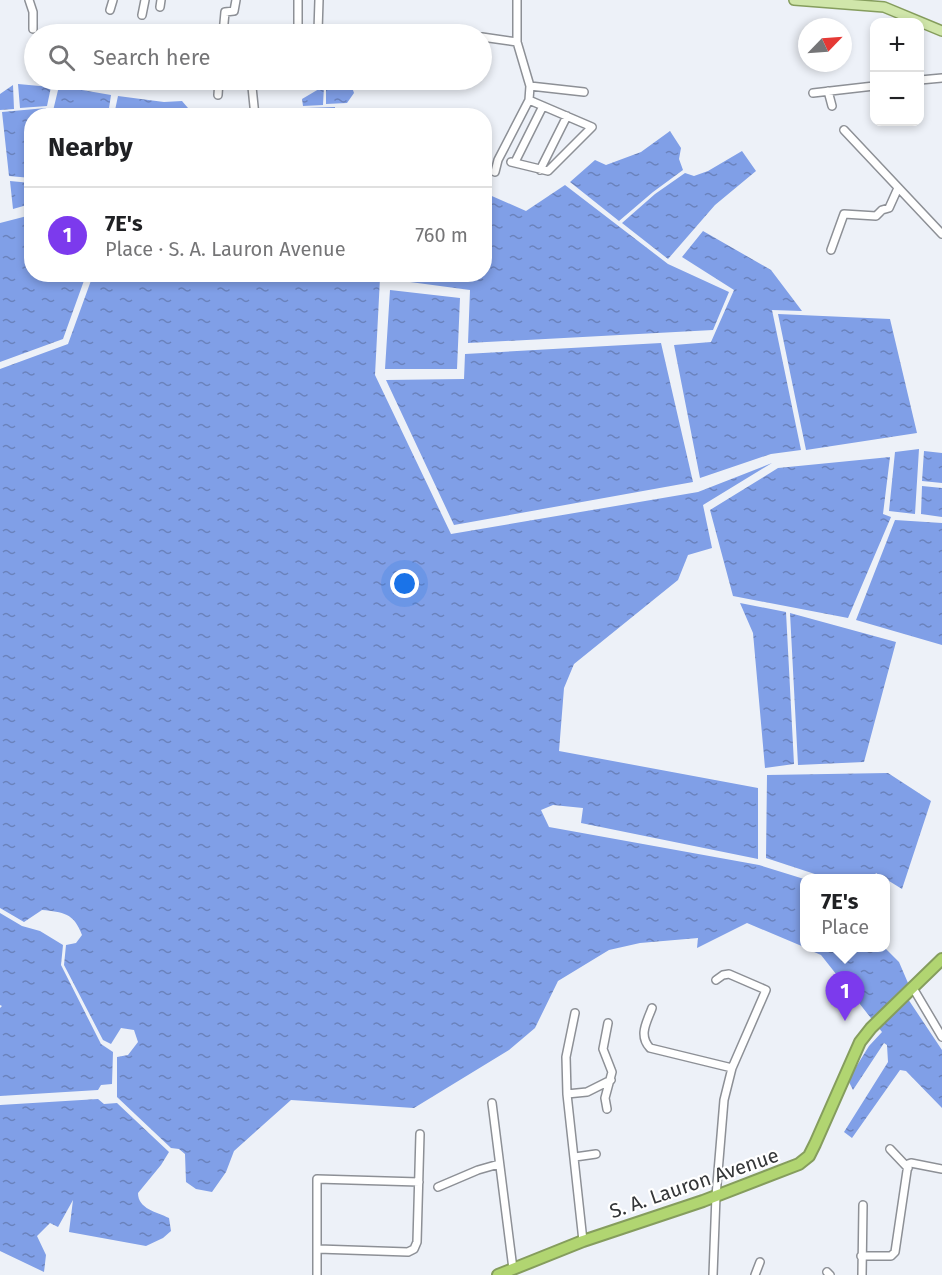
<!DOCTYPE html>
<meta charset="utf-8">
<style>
:root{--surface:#fff;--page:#f6f6f6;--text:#202124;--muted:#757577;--line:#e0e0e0;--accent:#7c3aed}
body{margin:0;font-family:"Fira Sans",sans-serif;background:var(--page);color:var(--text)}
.controls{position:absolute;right:18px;top:18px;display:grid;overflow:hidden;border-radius:12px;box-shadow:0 3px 9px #0003}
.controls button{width:54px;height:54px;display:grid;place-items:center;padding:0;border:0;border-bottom:2px solid var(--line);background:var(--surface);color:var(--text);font:30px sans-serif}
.compass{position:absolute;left:798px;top:18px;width:54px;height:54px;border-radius:50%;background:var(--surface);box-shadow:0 3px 9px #0003;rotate:65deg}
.you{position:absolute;left:405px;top:584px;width:21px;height:21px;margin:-15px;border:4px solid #fff;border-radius:50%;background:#1a73e8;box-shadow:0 0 0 9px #1a73e833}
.badge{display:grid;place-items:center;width:39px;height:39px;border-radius:50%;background:var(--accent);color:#fff;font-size:20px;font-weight:700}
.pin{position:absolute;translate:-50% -50px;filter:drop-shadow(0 2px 3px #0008)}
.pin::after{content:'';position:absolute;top:32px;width:21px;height:18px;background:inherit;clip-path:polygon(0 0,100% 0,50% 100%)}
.popup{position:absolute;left:800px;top:874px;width:90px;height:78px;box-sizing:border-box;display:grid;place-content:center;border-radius:12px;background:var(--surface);filter:drop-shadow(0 2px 4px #0005);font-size:20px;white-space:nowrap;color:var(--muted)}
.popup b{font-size:22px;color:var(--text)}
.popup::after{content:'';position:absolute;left:50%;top:100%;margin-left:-12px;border:12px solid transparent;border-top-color:var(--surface)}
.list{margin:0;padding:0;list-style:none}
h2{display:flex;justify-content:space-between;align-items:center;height:78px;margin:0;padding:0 24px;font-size:26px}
h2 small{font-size:20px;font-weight:400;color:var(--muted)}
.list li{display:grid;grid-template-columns:39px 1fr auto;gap:18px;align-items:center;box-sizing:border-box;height:96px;padding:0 24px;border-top:2px solid var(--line)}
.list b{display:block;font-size:22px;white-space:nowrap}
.list p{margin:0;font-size:20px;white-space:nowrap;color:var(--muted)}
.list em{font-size:20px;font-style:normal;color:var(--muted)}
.icon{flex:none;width:33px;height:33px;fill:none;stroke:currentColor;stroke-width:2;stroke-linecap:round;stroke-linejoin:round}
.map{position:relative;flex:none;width:942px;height:1275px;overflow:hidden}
.search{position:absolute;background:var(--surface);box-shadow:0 3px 9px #0003;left:24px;top:24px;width:468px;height:66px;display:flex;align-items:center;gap:15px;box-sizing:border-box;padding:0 21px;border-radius:33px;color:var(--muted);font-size:22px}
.panel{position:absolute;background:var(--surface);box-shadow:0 3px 9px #0003;left:24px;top:108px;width:468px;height:174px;border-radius:24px}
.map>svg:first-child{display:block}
.water{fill:url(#water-ripples)}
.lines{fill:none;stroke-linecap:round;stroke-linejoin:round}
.minor-casing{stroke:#8d9096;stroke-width:10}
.major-casing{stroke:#859d5d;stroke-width:12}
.highway-casing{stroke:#859d5d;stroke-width:14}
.minor{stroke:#fff;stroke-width:7}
.major{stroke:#d0e6aa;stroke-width:9}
.highway{stroke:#b1d571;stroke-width:10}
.labels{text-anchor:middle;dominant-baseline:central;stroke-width:4.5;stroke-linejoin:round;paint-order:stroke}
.street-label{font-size:20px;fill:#343638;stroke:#fff}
</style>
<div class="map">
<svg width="942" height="1275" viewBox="0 0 942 1275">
<defs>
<pattern id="water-ripples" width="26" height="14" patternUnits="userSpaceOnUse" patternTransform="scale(1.5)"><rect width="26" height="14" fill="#809fe7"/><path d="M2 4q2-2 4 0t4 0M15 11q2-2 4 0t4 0" fill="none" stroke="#6a82bc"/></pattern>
</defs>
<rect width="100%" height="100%" fill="#edf1f8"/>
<!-- water -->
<path class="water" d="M343 81 351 84 354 93 347 103 326 104V85Z
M18 84 51 87 47 106 20 108Z
M13 85 14 109 0 110V94Z
M59 86 111 95 108 115H52Z
M324 86 323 105 303 106 302 99Z
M118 96 164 102 182 101 194 115H114Z
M335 107V115H305V108Z
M46 108 45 115 32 116 31 178 9 176 2 112Z
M670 131 681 148 679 159 683 170 653 192 619 221 570 182 595 160 606 165 641 152Z
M742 151 756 171 715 205 668 259 622 223 655 194 685 173 694 176 708 171Z
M10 181 31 183 27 205 13 209Z
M565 185 668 264 729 292 713 330 468 343 470 290 380 278 375 375 451 534 698 492 772 463 703 505 712 548 688 555 678 580 574 664 564 688 559 751 758 788V859L581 823 583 808 553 805 541 810 549 827 759 865 804 879V947L747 923 697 948 698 938 640 943 609 950 558 981 535 1028 509 1050 414 1108 291 1100 234 1151 226 1172 212 1192 196 1189 186 1182 185 1154 179 1149 171 1148 117 1097V1057L128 1055 138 1042 134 1030 121 1028 111 1044 103 1040 64 965 66 945 76 943 82 935C74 913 63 912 42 910L24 922 0 908V369L68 344 93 275 484 274 485 193 526 211Z
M31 215 32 274 86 275 63 339 0 362V223Z
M703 231 771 270 802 311 772 310 801 450 771 454 700 478 674 345 711 342 734 290 682 257Z
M390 290 460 298 457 369H385Z
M778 314 890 319 917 433 806 450Z
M661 343 693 482 454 525 386 380 464 379 465 354Z
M919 449 915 514 889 511 895 452Z
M924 451 942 453V483L922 481Z
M890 457 883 514 891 517 848 618 733 596 710 510 778 468Z
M922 486 942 488V517L921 514Z
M895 520 942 523V645L856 620Z
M740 603 786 612 794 764 765 768 753 633Z
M790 613 896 642 864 762 798 765Z
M888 773 931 801 902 889 876 873 873 878H827L766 858 767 775Z
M0 913 22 926 40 931 63 945 61 965 101 1044 113 1052 112 1084 101 1085 98 1090 0 1096V1008L2 1006 0 1005Z
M805 948H885L899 962 908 983 902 990 942 1050V1108L906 1071 900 1070 852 1138 844 1132 888 1062 887 1045 884 1043 853 1090 848 1080 869 1046 882 1032 821 955Z
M98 1099 104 1104 117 1103 169 1152 161 1165 138 1193C138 1209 157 1212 169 1218L171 1231 163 1238 146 1246 69 1232 73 1200 58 1227 50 1223 37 1236 46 1255 44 1272 0 1251V1105Z"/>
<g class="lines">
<defs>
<path id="minor" d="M29 0 33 12V29
M160 7 161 0
M110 10 113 0
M142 15 145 0
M318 31 319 0
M223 34 225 12 234 11 236 0
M298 34V0
M482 37 517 42
M248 80 252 87 255 116
M920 80 942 78
M530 86 584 92
M828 91 832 106
M813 93 874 86
M218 95 219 80
M844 130 942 234
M511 162 548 171 592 127 529 100
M515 162 543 106
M540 170 567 116
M495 172 498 160 529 100 530 86 517 42V0
M831 250 844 214 876 216 882 210 889 208 898 188
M913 988 942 1037
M652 1008C647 1022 638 1035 650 1048L732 1068
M575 1013 566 1057 567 1094 583 1241
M567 1094 587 1092 611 1080
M492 1103 513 1269
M607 1109 605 1098 612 1072 603 1049 608 1023
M890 1149 908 1168
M575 1157 596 1154
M438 1187 478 1170 499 1164
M318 1249 408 1252 414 1249 417 1242 420 1134
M861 1256H891L895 1252 908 1164 911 1163 942 1169
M827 1272 830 1275
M317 1275V1179L419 1182
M713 1275 716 1196 724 1100 732 1068 766 990 729 974 723 975 716 980
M755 1275 760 1262
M862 1275 863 1205"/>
<path id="major" d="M794 0 884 7 942 31"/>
<path id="highway" d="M498 1275 583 1241 703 1201 799 1164 809 1156 815 1144 860 1042 871 1028 942 959"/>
</defs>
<!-- minor casing -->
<use href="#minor" class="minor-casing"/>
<!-- major casing -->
<use href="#major" class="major-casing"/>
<!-- highway casing -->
<use href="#highway" class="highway-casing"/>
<!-- minor -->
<use href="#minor" class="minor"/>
<!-- major -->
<use href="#major" class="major"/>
<!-- highway -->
<use href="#highway" class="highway"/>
</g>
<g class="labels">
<!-- street labels -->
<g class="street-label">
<text transform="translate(694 1183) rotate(-19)">S. A. Lauron Avenue</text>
</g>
</g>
</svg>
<div class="controls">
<button>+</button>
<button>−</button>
</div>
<svg class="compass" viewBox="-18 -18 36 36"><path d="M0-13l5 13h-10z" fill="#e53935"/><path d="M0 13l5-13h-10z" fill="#757577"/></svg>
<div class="you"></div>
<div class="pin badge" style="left:845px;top:1021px">1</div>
<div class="popup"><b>7E's</b>Place</div>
<div class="search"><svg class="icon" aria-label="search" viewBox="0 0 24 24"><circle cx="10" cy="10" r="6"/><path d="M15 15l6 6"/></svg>Search here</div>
<section class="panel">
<h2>Nearby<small></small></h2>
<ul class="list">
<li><span class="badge">1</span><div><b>7E's</b><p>Place · S. A. Lauron Avenue</p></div><em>760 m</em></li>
</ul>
</section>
</div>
